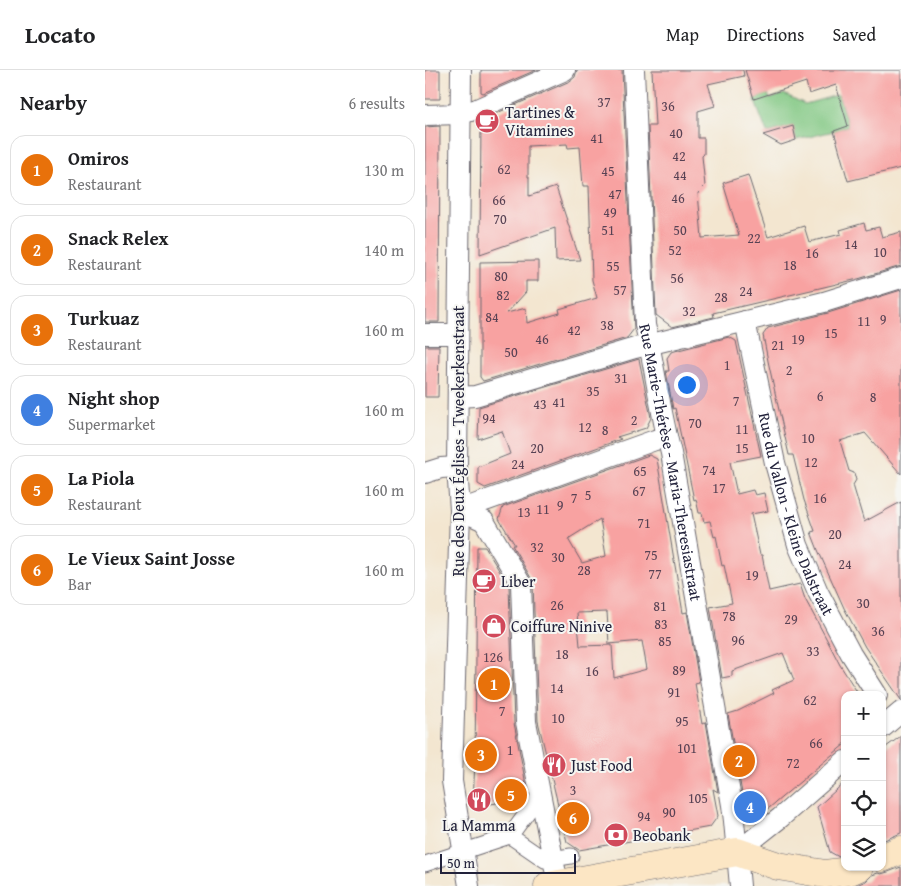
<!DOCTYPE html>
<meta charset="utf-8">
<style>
:root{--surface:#fff;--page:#f2f2f2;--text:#202124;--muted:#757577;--line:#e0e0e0;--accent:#ea580c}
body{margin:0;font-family:"Gentium Book Plus",serif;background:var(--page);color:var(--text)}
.controls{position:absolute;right:15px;bottom:15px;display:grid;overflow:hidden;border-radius:10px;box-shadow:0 1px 4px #0004}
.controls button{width:45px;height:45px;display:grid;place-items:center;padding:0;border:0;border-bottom:1px solid var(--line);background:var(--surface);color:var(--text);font:25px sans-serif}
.scale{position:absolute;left:15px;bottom:12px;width:136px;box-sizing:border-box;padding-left:5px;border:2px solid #22223b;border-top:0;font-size:14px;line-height:18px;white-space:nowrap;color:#22223b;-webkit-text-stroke:4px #f6f6f2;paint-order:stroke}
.you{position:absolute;left:261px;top:314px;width:18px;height:18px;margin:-12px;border:4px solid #fff;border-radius:50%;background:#1a73e8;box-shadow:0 0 0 8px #1a73e833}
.badge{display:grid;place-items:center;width:32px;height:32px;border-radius:50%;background:var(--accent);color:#fff;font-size:16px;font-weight:700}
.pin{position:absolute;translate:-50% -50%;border:2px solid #fff;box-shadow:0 1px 5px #0006}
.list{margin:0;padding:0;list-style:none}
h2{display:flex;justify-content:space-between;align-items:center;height:65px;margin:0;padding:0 20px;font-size:21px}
h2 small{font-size:16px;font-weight:400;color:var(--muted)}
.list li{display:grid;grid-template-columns:32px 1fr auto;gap:15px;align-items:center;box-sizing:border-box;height:70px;margin:0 10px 10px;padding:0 10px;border:1px solid var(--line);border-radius:15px}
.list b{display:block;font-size:19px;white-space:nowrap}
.list p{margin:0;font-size:16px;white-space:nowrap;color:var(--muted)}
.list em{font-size:16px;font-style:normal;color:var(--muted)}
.icon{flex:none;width:28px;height:28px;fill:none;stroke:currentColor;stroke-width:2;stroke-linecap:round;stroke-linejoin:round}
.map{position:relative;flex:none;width:476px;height:816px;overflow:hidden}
header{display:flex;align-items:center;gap:30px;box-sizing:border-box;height:70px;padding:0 25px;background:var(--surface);border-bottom:1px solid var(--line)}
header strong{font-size:24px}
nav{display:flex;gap:28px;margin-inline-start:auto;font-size:18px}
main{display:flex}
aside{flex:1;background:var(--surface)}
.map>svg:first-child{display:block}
.built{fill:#f7cfd2}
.green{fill:#82c883;stroke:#52755f}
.building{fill:#f8a2a1;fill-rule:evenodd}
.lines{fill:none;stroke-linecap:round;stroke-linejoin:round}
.pedestrian-casing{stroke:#6b676f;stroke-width:17}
.minor-casing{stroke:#6b676f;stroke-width:22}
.secondary-casing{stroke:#6b676f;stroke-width:29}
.pedestrian{stroke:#fff;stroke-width:15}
.minor{stroke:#fff;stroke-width:20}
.secondary{stroke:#fce6c4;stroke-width:28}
.labels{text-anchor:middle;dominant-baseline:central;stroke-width:4;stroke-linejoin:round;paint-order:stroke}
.number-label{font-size:14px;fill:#584254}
.poi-label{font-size:16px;fill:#22223b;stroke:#f6f6f2;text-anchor:start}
.street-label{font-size:16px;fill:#22223b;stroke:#f6f6f2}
</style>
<header>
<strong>Locato</strong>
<nav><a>Map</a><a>Directions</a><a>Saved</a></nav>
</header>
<main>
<aside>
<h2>Nearby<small>6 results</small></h2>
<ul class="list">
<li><span class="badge" style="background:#e8710a">1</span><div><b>Omiros</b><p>Restaurant</p></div><em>130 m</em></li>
<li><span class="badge" style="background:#e8710a">2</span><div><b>Snack Relex</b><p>Restaurant</p></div><em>140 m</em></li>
<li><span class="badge" style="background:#e8710a">3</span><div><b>Turkuaz</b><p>Restaurant</p></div><em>160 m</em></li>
<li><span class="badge" style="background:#3f7fe0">4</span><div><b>Night shop</b><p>Supermarket</p></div><em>160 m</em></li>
<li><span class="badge" style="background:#e8710a">5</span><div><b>La Piola</b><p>Restaurant</p></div><em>160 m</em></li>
<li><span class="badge" style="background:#e8710a">6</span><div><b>Le Vieux Saint Josse</b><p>Bar</p></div><em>160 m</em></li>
</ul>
</aside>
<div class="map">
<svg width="476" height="816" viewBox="0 0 476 816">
<rect width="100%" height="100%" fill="#f6f6f2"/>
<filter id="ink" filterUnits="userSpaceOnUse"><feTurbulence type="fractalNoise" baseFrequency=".02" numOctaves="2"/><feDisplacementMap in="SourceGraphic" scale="10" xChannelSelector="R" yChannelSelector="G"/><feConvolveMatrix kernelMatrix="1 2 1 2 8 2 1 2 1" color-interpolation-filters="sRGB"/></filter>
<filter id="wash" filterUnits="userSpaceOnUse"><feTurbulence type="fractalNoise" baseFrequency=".0096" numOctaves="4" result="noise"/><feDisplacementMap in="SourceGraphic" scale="20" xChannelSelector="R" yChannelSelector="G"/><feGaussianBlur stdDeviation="1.12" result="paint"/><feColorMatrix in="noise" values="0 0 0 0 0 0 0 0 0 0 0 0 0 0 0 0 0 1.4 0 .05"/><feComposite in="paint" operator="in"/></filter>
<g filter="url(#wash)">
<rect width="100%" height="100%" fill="#f3e6d0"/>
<!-- built -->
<path class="built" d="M420 708V791L418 792 402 784 388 735Z"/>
<!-- green -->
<path class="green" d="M343 24 345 29 359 24 380 34 413 25 423 56 409 61 371 70 368 56 342 63 329 29Z"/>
<g id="blocks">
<!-- building -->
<path class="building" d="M0 0H15V29H0Z
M56 0H111L58 23 56 22Z
M152 0H197L209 259 202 268 58 311 55 307V192L113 191V211H101V222L82 243 101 238 102 253 135 243 134 239 172 228 167 210 164 116H158L155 77 143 78 142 74 103 76V107H104V126L131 117 155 190 131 191 130 158 55 184 56 50 145 11 150 7Z
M227 0H318L319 6 283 14 290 36 273 41V68H279V84L277 86 280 116 273 123 277 168 314 165 298 113 323 105 343 167 379 156 384 172 416 164 415 160 439 153 441 160 454 157 457 167 476 162V196L433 209 288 243 289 247 247 257 231 245 223 56H230Z
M320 0H476V98L423 111 409 61 423 56 411 15 384 24 381 12 329 29Z
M15 56 14 252H0V57Z
M368 56 371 70 356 75 338 65Z
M476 220V404L440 363 415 371 424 401 429 403 431 410 428 415 439 452 476 432V630L440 577 419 538 393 480 386 462 390 461 379 430 368 385H364L343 291 338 265 343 258 403 243Z
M304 267 311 271 336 386 305 392 312 424 328 420 330 425 339 423 343 441 326 444 335 485H337L344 521 375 514 380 529 400 566 415 595 434 625H420V674L344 738 322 741 320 740 303 644 313 641 349 623 347 620 369 610 358 583 307 601V606L297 608 285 537 307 533 299 495 297 496 291 466 289 467 285 451 279 452 277 443H274L271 429 269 430 250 338 248 339 241 301H244L242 288 246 282Z
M0 276H14L13 327H0Z
M214 289 226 348 221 358 192 367 196 369 60 418 53 414V397L85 384 77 361 53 369 54 337Z
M224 385 232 389 258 543 262 542 274 612 270 613 277 654 281 652 293 722 288 719 293 746 285 757 252 763V762L217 767V769L154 780 142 772 113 651 108 513 106 508 87 475H90L74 449 78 437ZM175 449 181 486 157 493 143 469ZM182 542 184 574 217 571 222 599 189 608 187 575 155 576 152 543Z
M52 477H60L84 517 89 653 103 725 101 728 54 736 48 731 50 692Z
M476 666V763L457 771V680Z
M420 712V786L414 787 405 782 392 737Z
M476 797V816H429L441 811 447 805 453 803 456 804 463 802Z"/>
</g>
</g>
<g filter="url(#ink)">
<use href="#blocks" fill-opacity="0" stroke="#6b676f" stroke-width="1"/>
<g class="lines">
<defs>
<path id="pedestrian" d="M85 766 120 790 146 786
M0 794 85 766 115 725"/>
<g id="minor">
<path d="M36 0 32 397 35 440 27 711 44 816"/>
<path id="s1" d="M209 0 220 255C230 298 235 341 246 383L307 735 309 751 315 816"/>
<path d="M0 45 36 44 52 39 140 0"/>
<path id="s2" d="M320 251 350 393 373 475 393 522 426 584 452 625"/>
<path d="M0 264H33"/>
<path d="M33 327 50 326 210 278 399 232 476 208"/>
<path d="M0 403 16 398 32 397"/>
<path d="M35 440 59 451 96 514 101 652 133 814"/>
<path d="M35 440 230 370 242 367"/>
<path d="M457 658 476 642"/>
<path d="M312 782 355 748 420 691"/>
</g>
<path id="secondary" d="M457 788 476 780
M123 816 312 782 353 796 400 804 425 801 434 797"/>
</defs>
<!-- pedestrian casing -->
<use href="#pedestrian" class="pedestrian-casing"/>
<!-- minor casing -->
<use href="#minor" class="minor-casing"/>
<!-- secondary casing -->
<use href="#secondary" class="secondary-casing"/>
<!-- pedestrian -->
<use href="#pedestrian" class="pedestrian"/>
<!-- minor -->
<use href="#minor" class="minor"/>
<!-- secondary -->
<use href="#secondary" class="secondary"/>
</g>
</g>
<!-- icons -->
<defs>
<symbol id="cafe-disc" viewBox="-11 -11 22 22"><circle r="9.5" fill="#d1495b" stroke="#f6f6f2"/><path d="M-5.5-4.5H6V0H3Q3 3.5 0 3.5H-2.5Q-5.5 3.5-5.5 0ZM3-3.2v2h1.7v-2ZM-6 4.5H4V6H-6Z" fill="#fff"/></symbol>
<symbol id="shop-disc" viewBox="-11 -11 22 22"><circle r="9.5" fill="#d1495b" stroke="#f6f6f2"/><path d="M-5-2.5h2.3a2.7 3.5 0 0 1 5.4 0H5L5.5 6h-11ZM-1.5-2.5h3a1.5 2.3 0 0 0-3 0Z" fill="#fff"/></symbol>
<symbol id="restaurant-disc" viewBox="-11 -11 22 22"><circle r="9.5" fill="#d1495b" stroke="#f6f6f2"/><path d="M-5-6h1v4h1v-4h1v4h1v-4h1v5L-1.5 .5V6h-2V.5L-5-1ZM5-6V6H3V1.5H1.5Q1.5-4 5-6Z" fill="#fff"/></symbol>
<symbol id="bank-disc" viewBox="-11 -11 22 22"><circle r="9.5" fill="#d1495b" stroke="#f6f6f2"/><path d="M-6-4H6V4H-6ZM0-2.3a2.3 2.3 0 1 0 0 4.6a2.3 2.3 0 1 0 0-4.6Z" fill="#fff"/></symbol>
</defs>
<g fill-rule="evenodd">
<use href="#cafe-disc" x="48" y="37" width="28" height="28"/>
<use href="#cafe-disc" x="45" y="497" width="28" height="28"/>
<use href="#shop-disc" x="55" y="542" width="28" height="28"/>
<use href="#restaurant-disc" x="115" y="681" width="28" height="28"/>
<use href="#restaurant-disc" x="40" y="716" width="28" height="28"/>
<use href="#bank-disc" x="177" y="751" width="28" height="28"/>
</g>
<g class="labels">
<!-- number labels -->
<g class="number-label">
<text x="179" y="32">37</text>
<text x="243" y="36">36</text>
<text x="251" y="63">40</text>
<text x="172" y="68">41</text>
<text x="254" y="86">42</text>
<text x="79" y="99">62</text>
<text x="183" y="101">45</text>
<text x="255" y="105">44</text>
<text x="190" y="124">47</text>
<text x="253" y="128">46</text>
<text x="74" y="130">66</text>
<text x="185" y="142">49</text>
<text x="75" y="149">70</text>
<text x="183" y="160">51</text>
<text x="255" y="160">50</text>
<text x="329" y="168">22</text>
<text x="426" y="174">14</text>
<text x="250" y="180">52</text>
<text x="455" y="182">10</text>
<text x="387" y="183">16</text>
<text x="365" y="195">18</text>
<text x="188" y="196">55</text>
<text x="76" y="206">80</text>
<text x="252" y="208">56</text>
<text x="195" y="220">57</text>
<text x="321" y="221">24</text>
<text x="78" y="225">82</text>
<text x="296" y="227">28</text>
<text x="264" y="241">32</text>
<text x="67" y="247">84</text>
<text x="458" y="249">9</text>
<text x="439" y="251">11</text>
<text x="182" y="255">38</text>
<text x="149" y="260">42</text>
<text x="406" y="263">15</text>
<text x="117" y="269">46</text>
<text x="373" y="269">19</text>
<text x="353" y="275">21</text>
<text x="86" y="282">50</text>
<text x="302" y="295">1</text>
<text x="364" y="300">2</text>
<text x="196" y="308">31</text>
<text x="168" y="321">35</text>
<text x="395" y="326">6</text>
<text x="448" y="327">8</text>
<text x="311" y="331">7</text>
<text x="134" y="332">41</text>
<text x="115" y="334">43</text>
<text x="64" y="348">94</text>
<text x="209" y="350">2</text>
<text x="270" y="353">70</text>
<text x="160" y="357">12</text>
<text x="317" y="359">11</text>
<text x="180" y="360">8</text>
<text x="383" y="368">10</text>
<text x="112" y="378">20</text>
<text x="317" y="378">15</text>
<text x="386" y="392">12</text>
<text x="93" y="394">24</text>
<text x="284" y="400">74</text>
<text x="215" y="401">65</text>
<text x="294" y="418">17</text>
<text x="214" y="421">67</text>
<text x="163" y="425">5</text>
<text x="149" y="428">7</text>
<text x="395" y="428">16</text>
<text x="135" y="435">9</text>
<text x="118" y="439">11</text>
<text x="99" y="442">13</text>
<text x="219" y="453">71</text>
<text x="410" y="464">20</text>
<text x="112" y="477">32</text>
<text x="226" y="485">75</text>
<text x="133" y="487">30</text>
<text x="420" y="494">24</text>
<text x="159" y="500">28</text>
<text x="230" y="504">77</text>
<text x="327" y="505">19</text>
<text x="438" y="533">30</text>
<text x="132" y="535">26</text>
<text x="235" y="536">81</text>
<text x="304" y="546">78</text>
<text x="366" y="549">29</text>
<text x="236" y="554">83</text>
<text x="453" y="561">36</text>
<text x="313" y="570">96</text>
<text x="240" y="571">85</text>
<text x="388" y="581">33</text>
<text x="137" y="584">18</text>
<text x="68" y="587">126</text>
<text x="254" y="600">89</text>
<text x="167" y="601">16</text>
<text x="132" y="618">14</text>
<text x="249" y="622">91</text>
<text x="385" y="630">62</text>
<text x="77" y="641">7</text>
<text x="133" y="648">10</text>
<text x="257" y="651">95</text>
<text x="391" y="673">66</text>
<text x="262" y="678">101</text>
<text x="85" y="680">1</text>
<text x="368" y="693">72</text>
<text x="148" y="720">3</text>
<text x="273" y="728">105</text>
<text x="244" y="742">90</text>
<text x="219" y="746">94</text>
</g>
<!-- poi labels -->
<g class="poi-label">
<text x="80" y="42">Tartines &amp;<tspan x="80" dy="18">Vitamines</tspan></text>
<text x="76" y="511">Liber</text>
<text x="86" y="556">Coiffure Ninive</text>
<text x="146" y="695">Just Food</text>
<text x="54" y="755" text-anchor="middle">La Mamma</text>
<text x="208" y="765">Beobank</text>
</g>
<!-- street labels -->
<g class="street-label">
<text transform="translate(33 371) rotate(-90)">Rue des Deux Églises - Tweekerkenstraat</text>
<text stroke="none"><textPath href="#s1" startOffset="395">Rue Marie-Thérèse - Maria-Theresiastraat</textPath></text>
<text stroke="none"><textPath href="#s2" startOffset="200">Rue du Vallon - Kleine Dalstraat</textPath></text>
</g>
</g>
</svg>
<div class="controls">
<button>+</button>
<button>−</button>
<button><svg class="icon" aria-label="locate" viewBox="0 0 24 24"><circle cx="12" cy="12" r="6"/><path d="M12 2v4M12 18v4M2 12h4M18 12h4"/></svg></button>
<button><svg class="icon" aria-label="layers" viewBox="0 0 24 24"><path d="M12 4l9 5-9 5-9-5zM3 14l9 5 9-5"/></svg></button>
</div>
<div class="scale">50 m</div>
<div class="you"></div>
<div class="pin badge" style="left:69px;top:614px;background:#e8710a">1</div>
<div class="pin badge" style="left:314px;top:691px;background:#e8710a">2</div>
<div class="pin badge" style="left:56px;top:685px;background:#e8710a">3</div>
<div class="pin badge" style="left:325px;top:737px;background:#3f7fe0">4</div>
<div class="pin badge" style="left:86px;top:725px;background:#e8710a">5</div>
<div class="pin badge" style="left:148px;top:748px;background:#e8710a">6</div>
</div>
</main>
